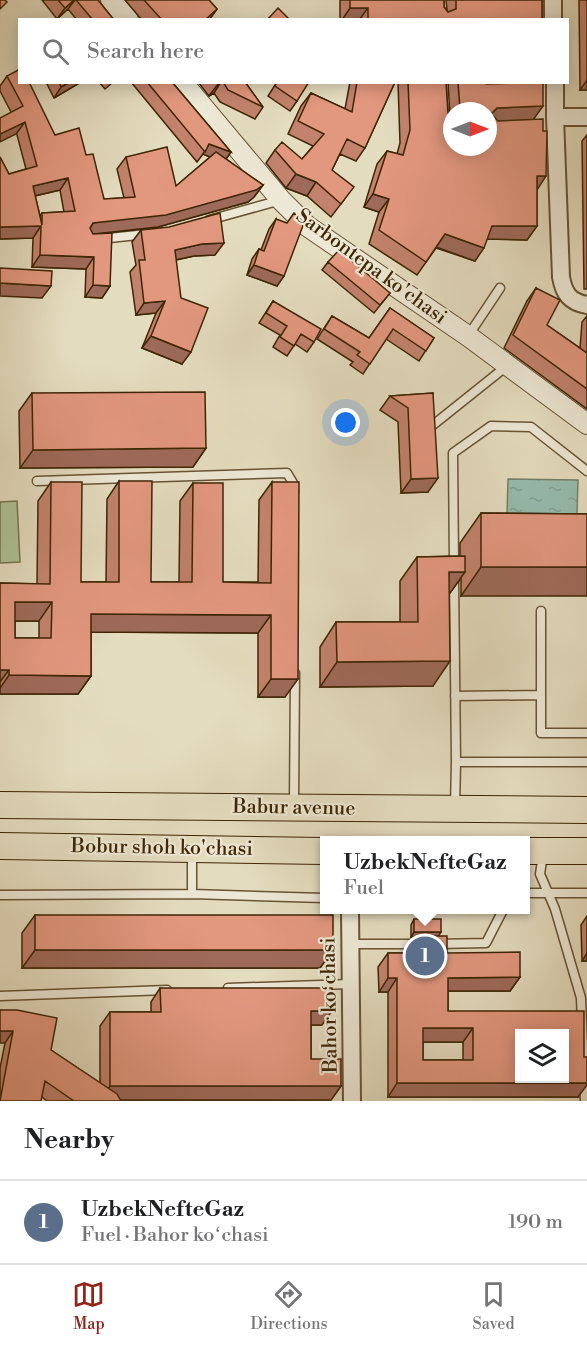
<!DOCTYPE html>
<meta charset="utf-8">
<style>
:root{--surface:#fff;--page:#f2f2f2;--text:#202124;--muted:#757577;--line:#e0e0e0;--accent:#8f2418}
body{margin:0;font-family:"Libre Bodoni",serif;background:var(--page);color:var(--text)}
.controls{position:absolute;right:18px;bottom:18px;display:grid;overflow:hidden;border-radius:0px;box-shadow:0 3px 15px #0003}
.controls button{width:54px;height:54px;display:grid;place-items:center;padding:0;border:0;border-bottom:2px solid var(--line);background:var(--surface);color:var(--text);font:30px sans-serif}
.compass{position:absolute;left:443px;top:102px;width:54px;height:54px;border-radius:50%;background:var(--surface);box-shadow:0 3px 15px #0003;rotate:90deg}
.you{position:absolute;left:346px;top:423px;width:21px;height:21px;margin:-15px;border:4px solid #fff;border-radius:50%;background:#1a73e8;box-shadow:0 0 0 9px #1a73e833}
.badge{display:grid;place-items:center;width:39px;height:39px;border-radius:50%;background:var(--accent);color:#fff;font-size:20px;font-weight:700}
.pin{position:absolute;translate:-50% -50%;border:3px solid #fff;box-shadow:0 2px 6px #0006}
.popup{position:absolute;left:320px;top:836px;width:210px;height:78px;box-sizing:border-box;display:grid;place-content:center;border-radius:0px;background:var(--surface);filter:drop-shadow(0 2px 4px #0005);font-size:20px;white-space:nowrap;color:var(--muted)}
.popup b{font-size:22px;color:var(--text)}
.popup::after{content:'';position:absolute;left:50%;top:100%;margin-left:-12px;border:12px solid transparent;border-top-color:var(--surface)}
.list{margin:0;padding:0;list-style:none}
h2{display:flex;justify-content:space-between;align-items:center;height:78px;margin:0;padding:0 24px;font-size:26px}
h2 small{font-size:20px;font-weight:400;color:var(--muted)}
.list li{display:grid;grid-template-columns:39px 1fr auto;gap:18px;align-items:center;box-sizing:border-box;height:84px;padding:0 24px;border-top:2px solid var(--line)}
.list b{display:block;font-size:22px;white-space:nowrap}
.list p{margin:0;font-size:20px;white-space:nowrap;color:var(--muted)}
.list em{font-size:20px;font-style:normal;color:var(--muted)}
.icon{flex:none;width:33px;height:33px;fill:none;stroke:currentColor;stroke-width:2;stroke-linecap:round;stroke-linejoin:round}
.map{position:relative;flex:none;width:587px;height:1101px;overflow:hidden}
.search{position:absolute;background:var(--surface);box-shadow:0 3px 15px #0003;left:18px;right:18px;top:18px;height:66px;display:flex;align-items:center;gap:15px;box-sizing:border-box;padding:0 21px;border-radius:0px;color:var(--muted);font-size:22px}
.sheet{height:162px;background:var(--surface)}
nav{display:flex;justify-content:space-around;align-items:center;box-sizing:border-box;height:84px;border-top:2px solid var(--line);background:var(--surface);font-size:16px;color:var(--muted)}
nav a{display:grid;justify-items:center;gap:3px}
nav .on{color:var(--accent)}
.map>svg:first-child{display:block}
.pitch{fill:#aec297;stroke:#76744e;stroke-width:1.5}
.water{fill:url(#water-ripples);stroke:#73806a;stroke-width:1.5}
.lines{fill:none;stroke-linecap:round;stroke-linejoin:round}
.service-casing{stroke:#685333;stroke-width:11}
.minor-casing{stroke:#685333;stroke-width:20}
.tertiary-casing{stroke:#685333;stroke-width:22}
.primary-casing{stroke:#3e2504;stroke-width:28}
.service{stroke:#ede8d5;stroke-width:8}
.minor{stroke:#ede8d5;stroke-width:16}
.tertiary{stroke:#ede8d5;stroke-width:20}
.primary{stroke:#e4dcbf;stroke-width:26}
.wall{fill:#c2826d;stroke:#3e2504;stroke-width:1.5;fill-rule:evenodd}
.shaded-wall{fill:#9e6a59;stroke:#3e2504;stroke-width:1.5}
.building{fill:#e2977f;stroke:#3e2504;stroke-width:1.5;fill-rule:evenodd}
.labels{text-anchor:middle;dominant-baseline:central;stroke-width:4.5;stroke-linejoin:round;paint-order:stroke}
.street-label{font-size:20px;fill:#3e2504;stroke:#ede8d5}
</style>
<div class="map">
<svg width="587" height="1101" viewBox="0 0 587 1101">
<defs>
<pattern id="water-ripples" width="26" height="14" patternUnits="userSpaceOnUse" patternTransform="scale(1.5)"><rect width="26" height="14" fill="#96bcae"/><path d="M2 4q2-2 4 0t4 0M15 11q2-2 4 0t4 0" fill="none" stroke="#82a194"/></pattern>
</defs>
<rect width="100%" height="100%" fill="#e4dcbf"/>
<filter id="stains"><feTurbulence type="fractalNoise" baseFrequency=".00333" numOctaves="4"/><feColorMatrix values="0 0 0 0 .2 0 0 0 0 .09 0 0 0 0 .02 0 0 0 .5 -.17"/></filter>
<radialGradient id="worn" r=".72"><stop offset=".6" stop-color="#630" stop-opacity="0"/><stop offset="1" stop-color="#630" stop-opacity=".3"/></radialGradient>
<!-- pitch -->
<path class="pitch" d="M17 501 20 562 0 563V502Z"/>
<!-- water -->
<path class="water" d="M508 479 578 480 577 515H507Z"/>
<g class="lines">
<defs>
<path id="service" d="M209 220 281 200
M100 239 147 234
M468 336 500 288
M433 425 508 365
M37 481 287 473 293 483 294 492
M454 566 453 453 491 426 531 427 587 471
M454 579 456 762H587
M541 611V733H587
M455 696 541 695
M294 804 295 673
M455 807 456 762
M192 852V894
M543 854 540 874 555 909 581 998 585 1101
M526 893H587
M0 895 192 894 324 898
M352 944H425
M437 944 486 943 503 910
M228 988 351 984
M0 996 167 990"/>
<path id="minor" d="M553 0V20
M555 82V117H587
M555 117 561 277C564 294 570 302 587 305
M350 910 352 1101"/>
<path id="tertiary" d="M111 0 128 20
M182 82 281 200 307 226 468 336 587 424"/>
<path id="primary" d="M0 805 587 810
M0 846 324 851
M526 851H587"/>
</defs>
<!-- service casing -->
<use href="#service" class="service-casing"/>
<!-- minor casing -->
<use href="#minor" class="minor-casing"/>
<!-- tertiary casing -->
<use href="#tertiary" class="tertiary-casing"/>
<!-- primary casing -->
<use href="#primary" class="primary-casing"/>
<!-- service -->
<use href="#service" class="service"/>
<!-- minor -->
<use href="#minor" class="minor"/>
<!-- tertiary -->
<use href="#tertiary" class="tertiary"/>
<!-- primary -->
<use href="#primary" class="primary"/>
</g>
<!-- wall -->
<path class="wall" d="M42 0H98L114 20H77L68 9 57 19Z
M125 0H209L217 9 209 20H142Z
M340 0H444V7L447 10 446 0H542V20H340Z
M579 0H587V90H580Z
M7 76 55 135 86 155 104 199 124 198 117 169 126 157 176 186 210 157 203 154 197 162 131 82H172L231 152 226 159 263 185 254 197 248 202 158 227 94 234 110 286 102 298 85 297 86 269 32 267 33 238 0 239V157L9 174 26 169 11 112 0 91V86ZM60 190 64 212 42 213 40 216 35 196Z
M46 82H81L54 98Z
M99 82H113L105 89Z
M198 82H245L263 107 255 119 220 102 214 93 209 96Z
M277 82 297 101 290 111 268 96Z
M350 82H395L365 148 356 161 340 154 332 170 344 200 331 217 307 196 286 188 266 163 275 150 302 159 313 146 288 134 301 106 311 93 345 109Z
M398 82H446L448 113 450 116 448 82H486V84L543 82 534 120 537 190V226L527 240 487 239 475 261 436 248 417 275 369 244 379 212 364 207 377 164 387 151 397 154 400 143ZM452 111H488L452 147Z
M587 135V289H584L582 141Z
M276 219 277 286 247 275 252 259 259 249 261 250 269 229Z
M141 230 215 255 194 256 176 260 182 364 142 348 156 313 136 315 130 272 136 265 132 242Z
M328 262 390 293 374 313 322 270Z
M536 288 547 325 580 348 582 322 587 316V409L504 348 527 301Z
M273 301 314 342 307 352 295 344 287 356 273 347 280 335 259 323Z
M390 308 434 338 419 361 386 339 363 374 350 365 353 362 317 339 332 316 369 338Z
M32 393 206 448 193 467 20 468 19 411Z
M433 393 428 492 401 493 398 422 380 410 390 396Z
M119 481 151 582H179L180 501 193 483 223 582H258L259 500 272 482 285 697H258V633L91 632V676L78 694H0V583L37 584 38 501 51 482 81 582H106L107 499ZM15 621H39V638H15Z
M481 513 587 514 461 596V578L449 594 433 686 320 687V647L336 622H400V581L417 557 460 556V543Z
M35 915 333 950 320 968H22V933Z
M587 916V961H582L581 925Z
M414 919 438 936 447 953 520 977 510 991H448V1011L578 1097H388V992H379L378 967 388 953H411V950L420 937H411V925ZM423 1042H463V1060H423Z
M160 988 322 1025H311V1059L341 1086 331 1100 47 1101 42 1097 0 1101V1068L5 1043 0 1010 51 1050 100 1083V1026L110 1012H151V1002Z"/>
<!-- shaded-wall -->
<path class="shaded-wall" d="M75 0 68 9 57 19 65 8Z
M350 8H368L359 20H342Z
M217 9 209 20H205Z
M587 80V90H580Z
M70 82H81L54 98 61 87Z
M220 82H221L214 93 209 96 218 84Z
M543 106 533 120 488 122 491 114 497 108Z
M25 122 16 134 0 142V134Z
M209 144 231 152 223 163 203 154Z
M296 174 316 182 307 196 286 188Z
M537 176H546L537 190Z
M68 178 60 190 25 198 33 186Z
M263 185 254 197 248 202 158 227 85 235 93 223Z
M373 194 389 199 379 212 364 207Z
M41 226 33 238 0 239V227Z
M492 226H537L527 240 483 239Z
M445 234 484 248 475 261 436 247Z
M224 243 215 255 194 256 166 262 175 250 202 244Z
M40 255 94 257 86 269 32 267Z
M254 265 284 276 277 286 247 275Z
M0 283 51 286 42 298 0 296Z
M93 285 110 286 102 298 85 297Z
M165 301 156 313 136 315 144 303Z
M151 336 191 352 182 364 142 348Z
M206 448 193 467 20 468 33 450Z
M438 478 428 492 401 493 411 479Z
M481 567H587V596H461Z
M449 572H465L448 596Z
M15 602H52L39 621H2Z
M91 614 271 615 258 633 79 632Z
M450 661 433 686 320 687 337 662Z
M0 670H9L0 682Z
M9 675 91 676 78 694H0V688Z
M271 679H298L285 697H258Z
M414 932H441L438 937H411Z
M35 950H333L320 968H22Z
M587 953V961H582Z
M520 977 510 991H438L448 978Z
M388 978H397L388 992H379Z
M311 1011H332L322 1025H301Z
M423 1028H473L463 1042H414Z
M0 1031H13L5 1043H0Z
M397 1083H587V1085L578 1097H388Z
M110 1086H341L331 1100H100Z"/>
<!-- building -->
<path class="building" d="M0 0H5L7 2 0 9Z
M58 0H74L65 8Z
M76 0H98L114 20H93Z
M144 0H209L217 9 205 20H162Z
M350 0H444V7L448 12 456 9V0H542V20H368V8H350Z
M278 8 289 19 288 20H267Z
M20 69V82H29L55 135 79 128 86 155 93 154 104 199 135 197 126 157 167 147 176 186 216 152 263 185 256 190 166 215 93 223 90 228 93 234 112 233 110 286 93 285 94 257 40 255 41 226 0 227V157L9 174 37 166 25 122 0 134V118L23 106 7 76ZM68 178 75 211 42 213V225L33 186Z
M59 82H70L61 87Z
M147 82H172L231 152 209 144 205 152Z
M223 82H245L263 107 228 90Z
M277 82H309L297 101 275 86Z
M357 82H395L365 148 347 139 332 170 354 187 341 204 316 182 296 174 275 150 282 142 302 159 324 134 298 121 311 93 352 112Z
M408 82H446L448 113 452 118V147H488V111H464L460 109 458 82H486V84L543 82V106L497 108 491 114 498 121 543 119V131H547L546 176H537V226H492L484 248 445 234 426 262 379 230 389 199 373 194 387 151 403 155 410 130Z
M220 213 224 243 202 244 175 250 181 298 208 308 191 352 151 336 165 301 144 303 139 260H145L141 230 169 227Z
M294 213 304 223 284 276 254 265 259 249 264 251 276 219 287 223Z
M339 250 390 293 380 305 328 262Z
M0 268 52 271 51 286 0 283Z
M536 288 560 300 547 325 587 353V352V389L513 335Z
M273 301 321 329 314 342 301 334 294 346 280 337 287 326 266 313Z
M390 308 434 338 426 351 393 329 370 364 357 355 360 352 324 329 332 316 369 338Z
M205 392 206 448 33 450 32 393Z
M433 393 438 478 411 479 408 408 390 396Z
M119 481H152L151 582H192L193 483H223V582L271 583 272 482H299L298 679H271V615L91 614V676L9 675V670H0V583L50 584 51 482H82L81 582H119ZM15 602H52L51 638H15Z
M481 513 587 514V567H481Z
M465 556V572H449L450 661 337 662 336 622H418L417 557Z
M35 915H333V950H35Z
M414 919H441V932H414Z
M420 936H447V953L520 952V977L448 978V1011H584V1057H587V1083H397V978H388V953H420ZM423 1028H473V1060H423ZM519 1034H564V1078H519Z
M160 988H332V1011H311V1059H341V1086H110V1012H161Z
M0 1010H17L57 1018 51 1050 117 1094 121 1101H74L45 1081 41 1101H0L13 1031H0Z"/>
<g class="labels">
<!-- street labels -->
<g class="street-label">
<text transform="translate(371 267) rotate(36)">Sarbontepa ko'chasi</text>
<text transform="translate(294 808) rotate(1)">Babur avenue</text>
<text transform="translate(162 848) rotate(1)">Bobur shoh ko'chasi</text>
<text transform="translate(330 1005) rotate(-91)">Bahor koʻchasi</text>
</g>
</g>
<rect width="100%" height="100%" filter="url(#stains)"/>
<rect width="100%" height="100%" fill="url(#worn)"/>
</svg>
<div class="controls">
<button><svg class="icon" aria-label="layers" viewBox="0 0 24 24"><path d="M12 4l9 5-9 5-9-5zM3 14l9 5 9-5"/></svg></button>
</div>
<svg class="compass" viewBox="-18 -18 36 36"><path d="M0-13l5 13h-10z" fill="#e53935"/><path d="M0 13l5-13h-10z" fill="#757577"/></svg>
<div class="you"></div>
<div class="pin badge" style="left:425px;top:956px;background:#5c6f8a">1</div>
<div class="popup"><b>UzbekNefteGaz</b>Fuel</div>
<div class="search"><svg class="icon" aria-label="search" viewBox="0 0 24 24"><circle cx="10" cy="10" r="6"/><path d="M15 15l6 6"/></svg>Search here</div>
</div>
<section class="sheet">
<h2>Nearby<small></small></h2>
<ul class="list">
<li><span class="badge" style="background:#5c6f8a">1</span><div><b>UzbekNefteGaz</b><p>Fuel · Bahor koʻchasi</p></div><em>190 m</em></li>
</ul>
</section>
<nav>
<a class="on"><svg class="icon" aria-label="map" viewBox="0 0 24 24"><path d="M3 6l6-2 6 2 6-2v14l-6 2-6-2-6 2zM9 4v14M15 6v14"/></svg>Map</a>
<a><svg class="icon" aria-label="directions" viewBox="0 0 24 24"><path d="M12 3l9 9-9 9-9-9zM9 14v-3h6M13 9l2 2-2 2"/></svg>Directions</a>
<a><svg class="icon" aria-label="saved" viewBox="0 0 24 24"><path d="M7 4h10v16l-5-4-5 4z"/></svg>Saved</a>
</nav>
